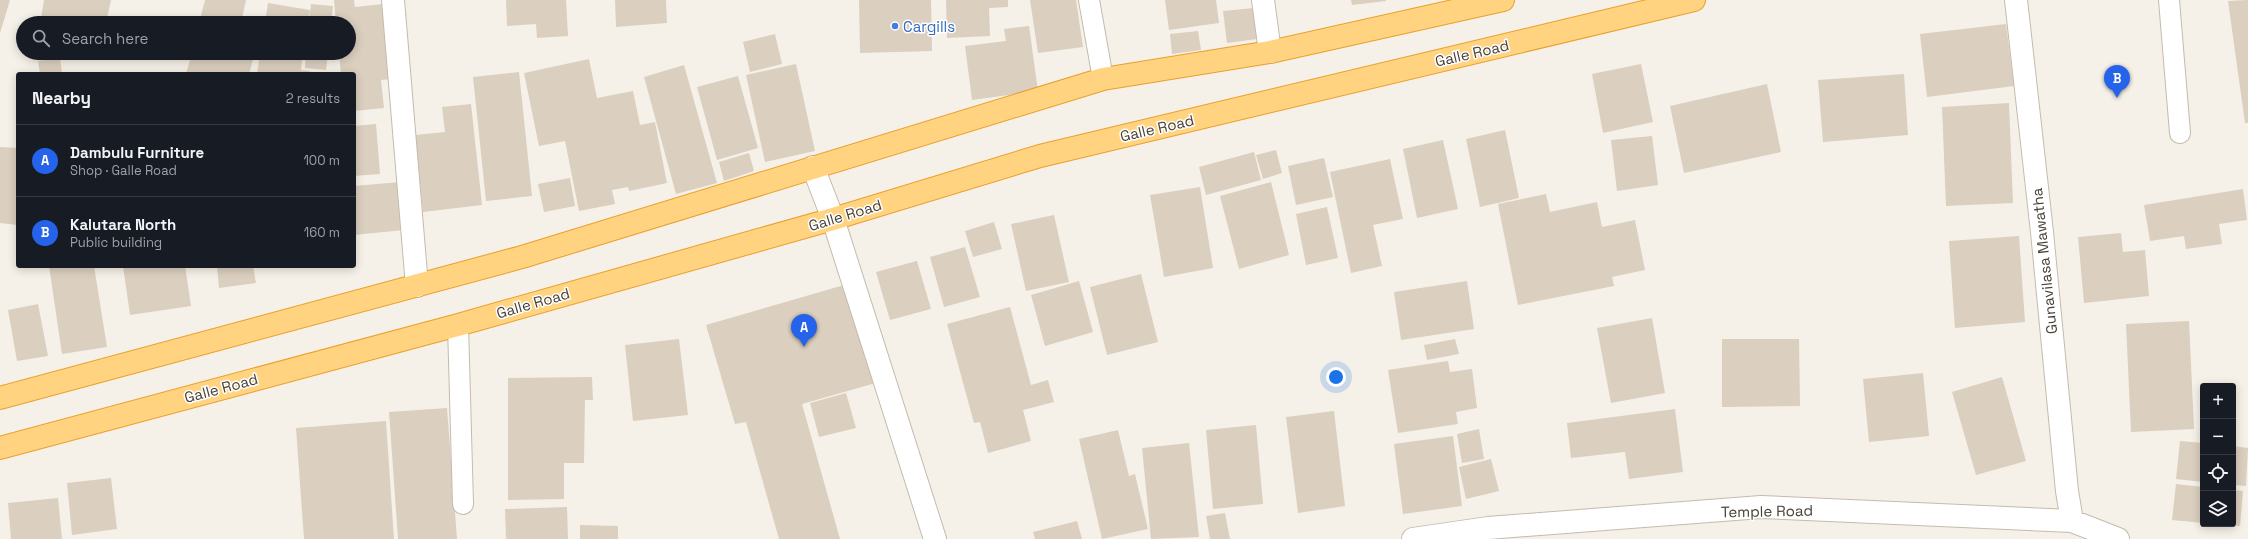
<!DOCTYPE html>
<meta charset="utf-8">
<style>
:root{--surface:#171b24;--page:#20242c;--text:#f1f3f6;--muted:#9ea1a6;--line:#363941;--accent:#2563eb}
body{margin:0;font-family:"Space Grotesk",sans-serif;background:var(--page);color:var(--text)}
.controls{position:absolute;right:12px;bottom:12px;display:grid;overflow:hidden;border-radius:4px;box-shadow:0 2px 10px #0003}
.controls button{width:36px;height:36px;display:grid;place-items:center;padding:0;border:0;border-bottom:1px solid var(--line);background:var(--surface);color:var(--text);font:20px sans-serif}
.you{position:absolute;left:1336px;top:377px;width:14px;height:14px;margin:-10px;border:3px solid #fff;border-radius:50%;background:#1a73e8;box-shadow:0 0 0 6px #1a73e833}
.badge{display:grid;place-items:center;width:26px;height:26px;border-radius:50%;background:var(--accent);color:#fff;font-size:13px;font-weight:700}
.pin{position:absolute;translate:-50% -33px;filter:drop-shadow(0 1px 2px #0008)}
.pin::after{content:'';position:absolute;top:21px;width:14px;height:12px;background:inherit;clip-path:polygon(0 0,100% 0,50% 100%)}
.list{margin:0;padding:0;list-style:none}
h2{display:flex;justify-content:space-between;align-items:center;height:52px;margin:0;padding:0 16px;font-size:17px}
h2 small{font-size:13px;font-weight:400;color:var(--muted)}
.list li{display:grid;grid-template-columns:26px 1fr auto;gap:12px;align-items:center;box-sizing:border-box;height:72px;padding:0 16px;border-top:1px solid var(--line)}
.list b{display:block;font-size:15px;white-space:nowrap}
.list p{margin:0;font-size:13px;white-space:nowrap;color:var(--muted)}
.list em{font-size:13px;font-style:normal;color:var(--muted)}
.icon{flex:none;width:22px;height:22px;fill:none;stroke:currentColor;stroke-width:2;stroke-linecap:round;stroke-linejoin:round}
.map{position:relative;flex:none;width:2248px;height:539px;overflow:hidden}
.search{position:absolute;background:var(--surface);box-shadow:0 2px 10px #0003;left:16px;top:16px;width:340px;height:44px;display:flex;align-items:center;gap:10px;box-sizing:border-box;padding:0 14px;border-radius:22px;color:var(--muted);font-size:15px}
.panel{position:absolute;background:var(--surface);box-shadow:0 2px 10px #0003;left:16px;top:72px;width:340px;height:196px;border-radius:4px}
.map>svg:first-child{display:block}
.building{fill:#dbcfbf}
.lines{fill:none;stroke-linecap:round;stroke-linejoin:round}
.service-casing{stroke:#c5bbad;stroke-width:22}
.minor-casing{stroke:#c5bbad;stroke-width:24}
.trunk-casing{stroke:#ea9f2d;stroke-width:24}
.service{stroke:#fff;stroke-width:20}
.minor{stroke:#fff;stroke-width:22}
.trunk{stroke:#ffd380;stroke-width:22}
.shop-dot{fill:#3f7fe0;stroke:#fff;stroke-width:1.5}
.labels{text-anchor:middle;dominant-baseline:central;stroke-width:3;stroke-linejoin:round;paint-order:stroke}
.shop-label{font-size:15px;fill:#366cbe;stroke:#fff;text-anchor:start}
.street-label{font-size:15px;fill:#494136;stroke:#fff}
</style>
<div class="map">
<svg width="2248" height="539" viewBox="0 0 2248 539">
<rect width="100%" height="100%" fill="#f5f1e8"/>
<!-- building -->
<path class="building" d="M0 0H10L0 33Z
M44 0H111L106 23H63L41 18Z
M205 0H246L241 23H199Z
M334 0H354L355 7 383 4 390 79 381 80 384 108 354 111V74H341L339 53H349V23H336Z
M506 0H566L568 36 537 38 536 24 507 26Z
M615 0H666L667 23 616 27Z
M859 0H931L932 51 860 53Z
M946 0H1008V7L989 8 990 36 947 38Z
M1030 0H1076L1083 47 1038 53Z
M1165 0H1216L1219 23 1169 30Z
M1351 0H1386V1L1352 5Z
M2248 0V123H2245L2228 1Z
M268 3 310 10 308 23H265Z
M311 4 333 6 331 23H309Z
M1254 8 1257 39 1227 43 1223 11Z
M2006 24 2014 86 1927 97 1920 34Z
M1029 26 1038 91 972 100 965 46 1006 41 1004 29Z
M1198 31 1201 50 1172 54 1170 34Z
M775 34 782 64 750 72 743 42Z
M192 53H241L254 56 249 74H186Z
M260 53H303L301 70 310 71V74H257Z
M306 53H328L326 70 305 68Z
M60 58 62 74H40L38 61Z
M589 59 597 98 633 91 640 125 655 122 667 183 629 191 628 187 612 190 615 204 579 211 565 141 539 146 524 73Z
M796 64 815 151 765 162 746 75Z
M1641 64 1653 122 1603 133 1592 74Z
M684 65 717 183 676 194 644 77Z
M519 72 532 196 486 201 473 77Z
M1904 74 1908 135 1823 142 1818 80Z
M738 76 758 148 717 160 697 87Z
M1767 84 1781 152 1684 173 1670 106Z
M2009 103 2013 203 1946 206 1942 107Z
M471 104 482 205 423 212 415 135 445 132 442 107Z
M376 124 380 174 354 176V126Z
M1505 130 1519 198 1480 207 1466 139Z
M1652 136 1658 185 1617 191 1611 140Z
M1443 140 1458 209 1417 218 1403 149Z
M0 147 18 148V225L0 223Z
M1276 150 1282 173 1263 179 1256 155Z
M1254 152 1261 180 1206 195 1199 167Z
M749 153 754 171 724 181 719 162Z
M1324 158 1333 197 1296 205 1288 166Z
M1390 159 1403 219 1373 225 1382 266 1351 273 1330 172Z
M570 178 575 206 544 212 538 184Z
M400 182 404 230 354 235V186Z
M1271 182 1289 255 1239 269 1220 196Z
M1200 187 1213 268 1164 277 1150 195Z
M2243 189 2247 220 2219 224 2222 244 2186 249 2184 236 2150 241 2144 205Z
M1546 194 1550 212 1597 202 1602 227 1635 220 1645 270 1612 277 1614 286 1518 305 1498 204Z
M1327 207 1338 258 1306 265 1296 214Z
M1054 215 1069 282 1026 291 1011 224Z
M994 222 1002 249 973 257 965 231Z
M2121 233 2123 252 2145 250 2149 296 2084 303 2078 237Z
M2019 236 2025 322 1955 328 1949 241Z
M965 247 980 297 944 307 930 257Z
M917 261 931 309 890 320 876 272Z
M49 266H94L107 347 62 354Z
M123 266H185L191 306 130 315Z
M217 266H253L256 283 219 288Z
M1141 274 1158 342 1107 355 1090 287Z
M1079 281 1093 332 1045 346 1031 295Z
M1467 281 1474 329 1401 340 1394 292Z
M851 283 879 382 802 404 840 539H779L746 422 735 424 706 325Z
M38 304 48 356 17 361 8 310Z
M1010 307 1031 385 1048 380 1054 402 1023 410 1031 441 988 453 980 422 974 423 947 324Z
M1652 318 1665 393 1611 403 1597 328Z
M2189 321 2194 429 2131 432 2126 324Z
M679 339 688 415 633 421 625 345Z
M1455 339 1459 354 1427 360 1424 345Z
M1722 339H1799L1800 406 1722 407Z
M1448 361 1450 372 1472 369 1477 408 1456 412 1458 424 1398 433 1388 370Z
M1923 373 1929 436 1869 442 1863 379Z
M592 377 593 400H585L584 463H564V499L508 500V378Z
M2002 377 2026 461 1976 475 1952 392Z
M846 393 856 428 819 437 810 403Z
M447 408 457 539H398L389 412Z
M1675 409 1683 472 1629 479 1625 452 1571 458 1567 423Z
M1334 411 1345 506 1298 513 1286 417Z
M386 421 394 539H304L296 428Z
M1256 425 1263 504 1213 509 1206 430Z
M1479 429 1484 459 1462 463 1457 434Z
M1118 430 1129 476 1135 474 1148 529 1102 539 1079 439Z
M1453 436 1462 506 1403 514 1394 444Z
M2180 441 2203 443V482L2176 479Z
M1189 443 1199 537 1151 539 1142 448Z
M2233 446 2248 448 2246 486 2233 485Z
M1491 459 1499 491 1466 499 1459 467Z
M111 478 117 529 72 535 67 483Z
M2176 484 2203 487V523L2172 520Z
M2233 490 2243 491 2240 526 2226 525 2233 524Z
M58 498 62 539H11L8 503Z
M567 507 568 539H506L505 509Z
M1225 513 1230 539H1210L1206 516Z
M1077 521 1082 539H1035L1033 532Z
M580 525 618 526V539H580Z"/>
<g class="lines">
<defs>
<path id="service" d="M1089 0 1103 79
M2169 0 2180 133
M458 325 463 504"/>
<path id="minor" d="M393 0 417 286
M1263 0 1270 52
M2016 0 2042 232 2067 491 2072 521
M813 167 833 219 935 539
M1413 539 1488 528 1761 507 2072 521 2118 539"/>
<path id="trunk" d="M0 398 522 257 1103 79 1270 52 1503 0
M0 448 458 325 833 219 1040 156 1694 0"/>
</defs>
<!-- service casing -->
<use href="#service" class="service-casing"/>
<!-- minor casing -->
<use href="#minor" class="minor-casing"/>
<!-- trunk casing -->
<use href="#trunk" class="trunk-casing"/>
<!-- service -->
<use href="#service" class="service"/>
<!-- minor -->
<use href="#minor" class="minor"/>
<!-- trunk -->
<use href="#trunk" class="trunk"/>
</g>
<!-- markers -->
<circle class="shop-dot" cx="895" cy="26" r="4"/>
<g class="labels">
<!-- shop labels -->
<g class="shop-label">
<text x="903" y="26">Cargills</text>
</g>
<!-- street labels -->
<g class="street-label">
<text transform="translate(1472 53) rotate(-13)">Galle Road</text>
<text transform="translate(1157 128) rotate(-13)">Galle Road</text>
<text transform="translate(845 215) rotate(-17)">Galle Road</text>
<text transform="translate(2044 261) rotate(-96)">Gunavilasa Mawatha</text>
<text transform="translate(533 303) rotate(-16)">Galle Road</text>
<text transform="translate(221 388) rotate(-15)">Galle Road</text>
<text transform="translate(1767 511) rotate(-1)">Temple Road</text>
</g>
</g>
</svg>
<div class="controls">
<button>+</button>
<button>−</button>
<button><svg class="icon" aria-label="locate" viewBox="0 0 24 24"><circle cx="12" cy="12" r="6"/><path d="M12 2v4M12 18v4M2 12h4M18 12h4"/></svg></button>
<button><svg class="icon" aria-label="layers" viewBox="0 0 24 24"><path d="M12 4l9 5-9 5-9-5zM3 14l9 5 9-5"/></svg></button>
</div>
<div class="you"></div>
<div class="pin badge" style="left:804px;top:347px">A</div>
<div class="pin badge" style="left:2117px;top:98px">B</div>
<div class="search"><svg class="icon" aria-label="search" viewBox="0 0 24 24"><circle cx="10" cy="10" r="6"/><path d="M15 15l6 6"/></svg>Search here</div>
<section class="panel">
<h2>Nearby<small>2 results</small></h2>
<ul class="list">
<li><span class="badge">A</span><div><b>Dambulu Furniture</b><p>Shop · Galle Road</p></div><em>100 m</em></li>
<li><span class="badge">B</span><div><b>Kalutara North</b><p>Public building</p></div><em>160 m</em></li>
</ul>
</section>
</div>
